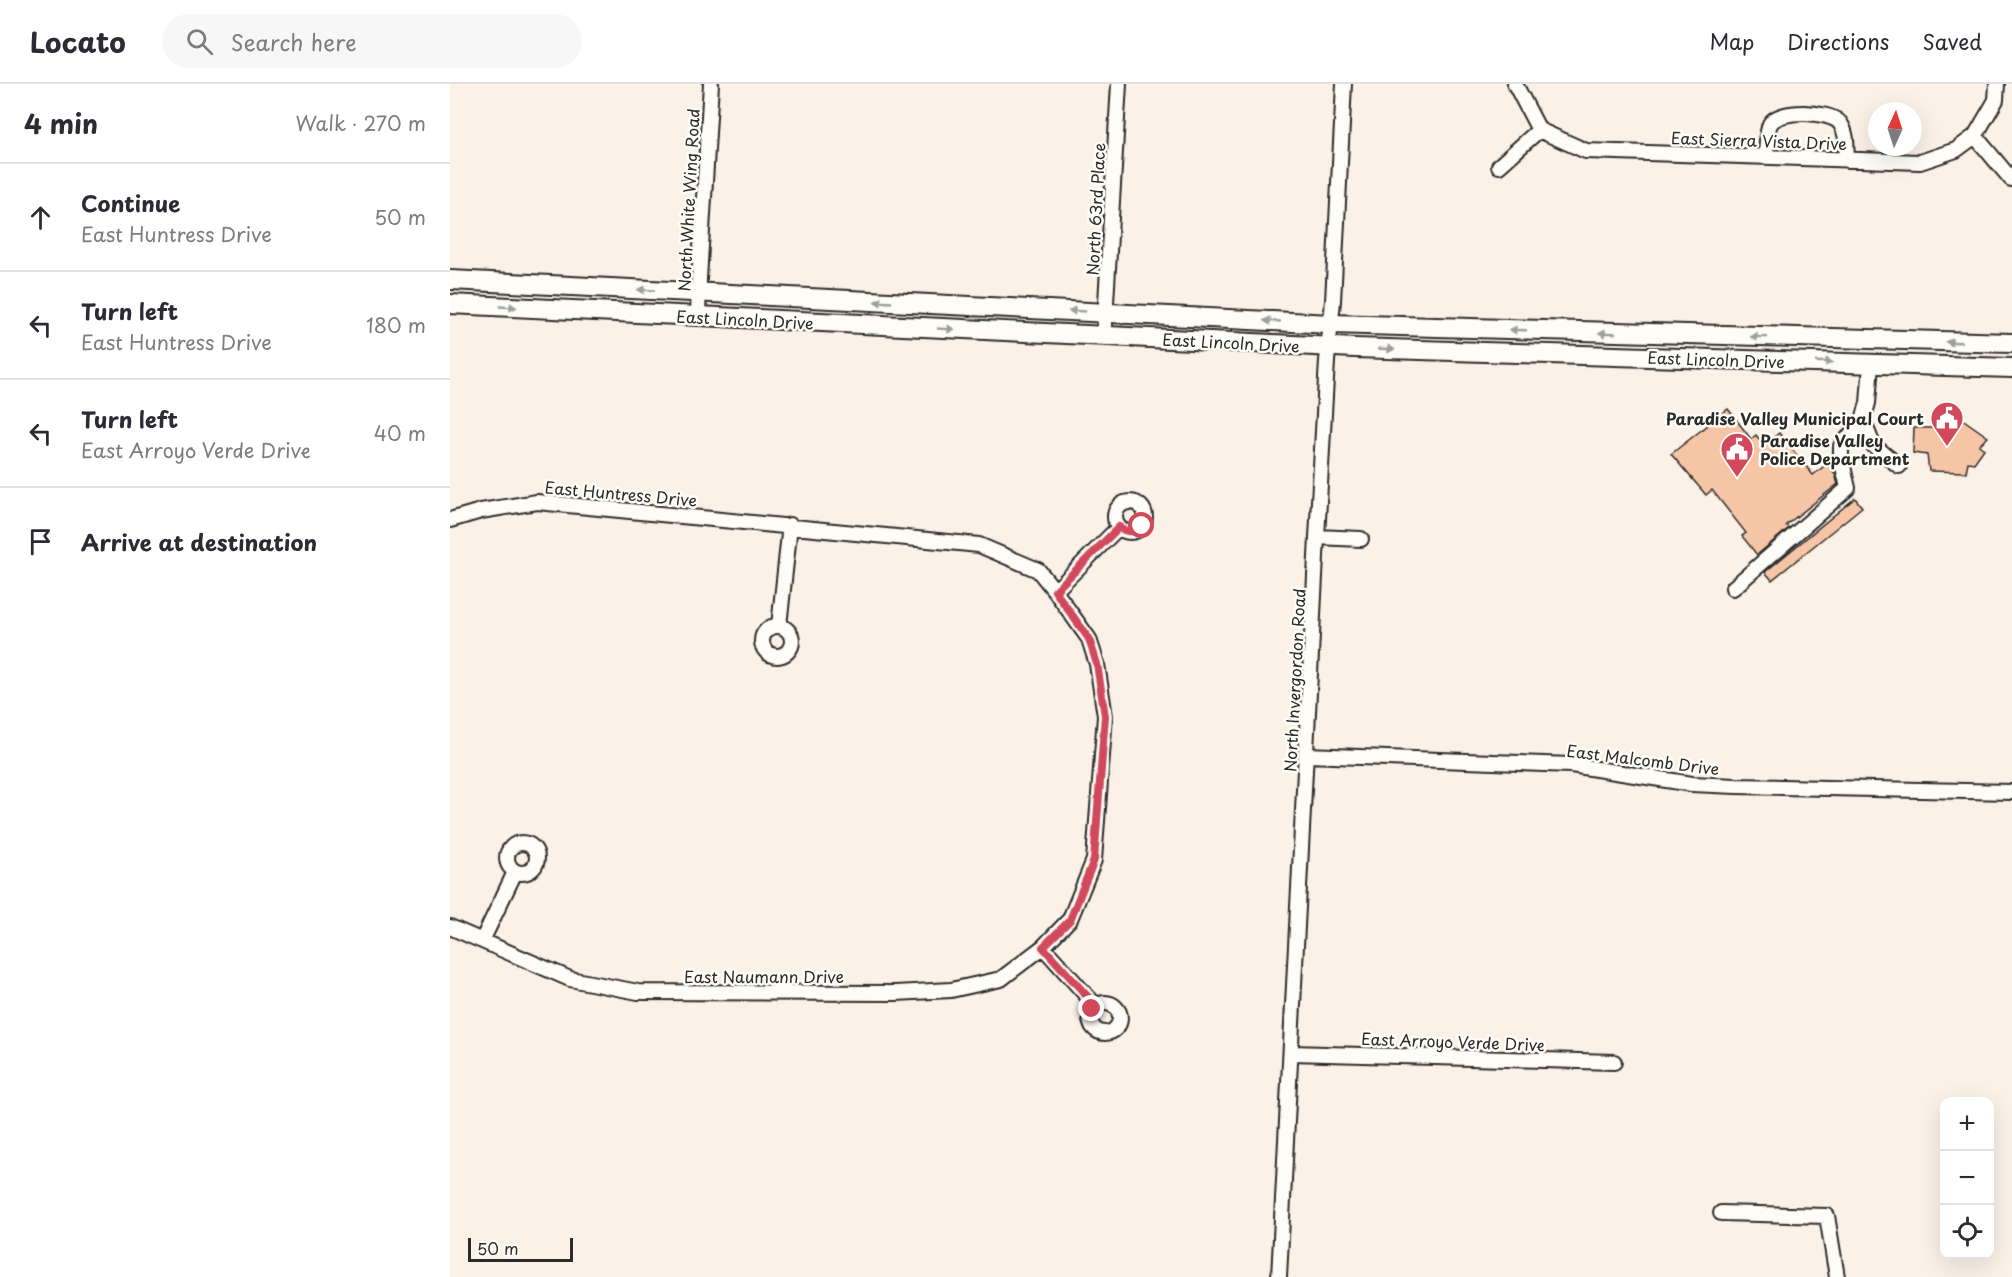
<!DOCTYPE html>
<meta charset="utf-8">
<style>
:root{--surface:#fff;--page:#f7f7f7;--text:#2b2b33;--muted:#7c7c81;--line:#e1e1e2}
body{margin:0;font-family:"Playpen Sans",sans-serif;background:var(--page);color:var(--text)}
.controls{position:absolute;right:18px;bottom:18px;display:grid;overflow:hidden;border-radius:12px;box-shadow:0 6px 24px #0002}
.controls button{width:54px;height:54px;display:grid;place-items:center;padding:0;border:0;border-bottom:2px solid var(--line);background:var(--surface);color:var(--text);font:30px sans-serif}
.compass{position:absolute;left:1418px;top:18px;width:54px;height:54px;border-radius:50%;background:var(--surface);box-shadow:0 6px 24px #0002;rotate:3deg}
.scale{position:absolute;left:18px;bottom:15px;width:105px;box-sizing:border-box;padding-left:6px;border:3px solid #2b2b2b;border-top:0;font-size:16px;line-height:21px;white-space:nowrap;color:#2b2b2b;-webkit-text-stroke:4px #fdfcf7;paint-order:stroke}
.stop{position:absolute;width:18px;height:18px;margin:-14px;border:4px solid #d1495b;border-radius:50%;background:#fff}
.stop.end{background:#d1495b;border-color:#fff;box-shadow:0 2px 6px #0008}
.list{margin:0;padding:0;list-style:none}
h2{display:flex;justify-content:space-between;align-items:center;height:78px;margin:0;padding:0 24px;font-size:26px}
h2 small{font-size:20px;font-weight:400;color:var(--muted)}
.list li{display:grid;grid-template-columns:39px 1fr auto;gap:18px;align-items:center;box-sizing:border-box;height:108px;padding:0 24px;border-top:2px solid var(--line)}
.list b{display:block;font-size:22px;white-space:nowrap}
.list p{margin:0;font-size:20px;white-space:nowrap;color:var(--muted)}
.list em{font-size:20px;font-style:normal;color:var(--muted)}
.icon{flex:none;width:33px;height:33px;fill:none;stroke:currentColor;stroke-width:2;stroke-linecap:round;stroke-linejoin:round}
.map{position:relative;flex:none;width:1562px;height:1193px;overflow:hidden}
header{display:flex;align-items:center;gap:36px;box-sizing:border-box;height:84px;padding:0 30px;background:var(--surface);border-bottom:2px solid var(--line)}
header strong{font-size:28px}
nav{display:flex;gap:33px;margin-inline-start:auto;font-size:21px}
.search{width:420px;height:54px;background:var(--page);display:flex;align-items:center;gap:15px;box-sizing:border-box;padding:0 21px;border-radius:33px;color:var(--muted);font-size:22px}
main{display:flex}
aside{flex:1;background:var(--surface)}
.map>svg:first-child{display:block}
.building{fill:#f6c5a6;stroke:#2b2b2b;stroke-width:1.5}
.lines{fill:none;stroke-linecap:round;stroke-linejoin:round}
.minor-casing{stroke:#2b2b2b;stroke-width:18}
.major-casing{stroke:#2b2b2b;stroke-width:22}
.minor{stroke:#fdfcf7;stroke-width:14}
.major{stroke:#fdfcf7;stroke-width:18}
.oneway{fill:#9e9e9b}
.route{stroke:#d1495b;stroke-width:8}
.labels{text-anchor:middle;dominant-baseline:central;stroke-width:5;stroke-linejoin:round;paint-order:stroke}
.street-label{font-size:16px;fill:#2b2b2b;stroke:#fdfcf7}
.poi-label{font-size:16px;font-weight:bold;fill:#2b2b2b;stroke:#fdfcf7;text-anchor:end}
</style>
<header>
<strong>Locato</strong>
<div class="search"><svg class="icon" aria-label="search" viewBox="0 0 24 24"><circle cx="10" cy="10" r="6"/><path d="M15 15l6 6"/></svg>Search here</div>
<nav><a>Map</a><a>Directions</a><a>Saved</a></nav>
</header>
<main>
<aside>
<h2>4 min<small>Walk · 270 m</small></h2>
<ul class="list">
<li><svg class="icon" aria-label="ahead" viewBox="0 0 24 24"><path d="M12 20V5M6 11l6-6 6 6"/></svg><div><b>Continue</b><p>East Huntress Drive</p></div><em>50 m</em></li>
<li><svg class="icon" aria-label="left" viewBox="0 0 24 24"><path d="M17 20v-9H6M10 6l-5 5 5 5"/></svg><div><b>Turn left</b><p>East Huntress Drive</p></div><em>180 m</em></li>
<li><svg class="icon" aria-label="left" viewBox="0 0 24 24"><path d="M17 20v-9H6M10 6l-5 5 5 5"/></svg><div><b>Turn left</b><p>East Arroyo Verde Drive</p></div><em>40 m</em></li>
<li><svg class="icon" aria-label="arrive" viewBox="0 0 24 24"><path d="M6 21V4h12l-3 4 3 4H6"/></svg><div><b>Arrive at destination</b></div></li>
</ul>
</aside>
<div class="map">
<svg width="1562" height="1193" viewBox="0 0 1562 1193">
<rect width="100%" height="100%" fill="#fcf1e7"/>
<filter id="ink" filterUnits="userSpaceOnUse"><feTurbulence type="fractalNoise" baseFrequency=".0167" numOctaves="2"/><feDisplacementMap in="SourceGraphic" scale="12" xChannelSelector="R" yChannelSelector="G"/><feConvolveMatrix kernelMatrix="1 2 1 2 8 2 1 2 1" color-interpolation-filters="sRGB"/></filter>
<g filter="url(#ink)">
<!-- building -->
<path class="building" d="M1278 325 1301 355 1306 351 1314 361 1329 349 1363 391 1377 380 1385 390 1388 400 1336 441 1339 444 1307 471 1292 452 1296 449 1262 406 1256 411 1221 370Z
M1511 334 1538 353 1529 361 1534 365 1524 379 1518 378 1516 388 1479 387 1477 371 1463 369 1464 344H1501Z
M1405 414 1412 423 1322 496 1315 488Z"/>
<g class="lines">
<defs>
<path id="minor" d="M1065 0 1089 46
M1089 46 1136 67 1470 78 1506 66 1525 52 1546 16 1547 0
M1525 52 1561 95
M1316 73C1317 64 1316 48 1320 40 1329 24 1380 27 1390 39 1398 50 1396 63 1397 76
M1049 82 1089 46
M248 233 249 195 261 0
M654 252 669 0
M1413 336 1423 361 1449 382
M665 433a15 15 0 1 1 30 0a15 15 0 1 1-30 0Z
M0 436 31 427 87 418 529 461 588 486 605 507 639 555 647 580 655 632 644 776 620 835 593 863 551 895 501 906 446 909 188 908 120 895 0 843
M867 453 911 455
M1283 504 1398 404 1391 374V362L1413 336 1418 319 1421 280
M605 507 669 443
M312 557a15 15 0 1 1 30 0a15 15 0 1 1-30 0Z
M329 542 340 441
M857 671 1121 681 1242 700 1286 702 1562 708
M57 774a15 15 0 1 1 30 0a15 15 0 1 1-30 0Z
M32 857 65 788
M593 863 646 922
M640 934a15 15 0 1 1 30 0a15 15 0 1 1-30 0Z
M841 969 1164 978
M1271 1129 1377 1132 1387 1193
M829 1193 867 453 877 277 883 217 894 0"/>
<path id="major" d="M0 196 881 240 1562 259
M0 220 905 264 1562 284"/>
</defs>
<!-- minor casing -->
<use href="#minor" class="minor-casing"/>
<!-- major casing -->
<use href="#major" class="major-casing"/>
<!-- minor -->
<use href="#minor" class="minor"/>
<!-- major -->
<use href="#major" class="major"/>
</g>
<!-- one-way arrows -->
<defs><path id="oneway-solid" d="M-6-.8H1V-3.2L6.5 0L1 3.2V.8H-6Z" transform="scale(1.5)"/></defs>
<g class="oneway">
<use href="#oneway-solid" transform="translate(196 206) rotate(-177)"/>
<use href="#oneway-solid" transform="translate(433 218) rotate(-177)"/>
<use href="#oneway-solid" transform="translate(58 223) rotate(3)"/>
<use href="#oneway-solid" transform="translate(627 227) rotate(-177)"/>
<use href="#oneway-solid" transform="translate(822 237) rotate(-177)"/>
<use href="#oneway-solid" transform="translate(496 245) rotate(3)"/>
<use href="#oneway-solid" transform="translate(1068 246) rotate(-178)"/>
<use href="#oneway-solid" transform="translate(1157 249) rotate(-179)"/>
<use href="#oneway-solid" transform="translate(1309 253) rotate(-179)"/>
<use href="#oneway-solid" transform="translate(1504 258) rotate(-178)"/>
<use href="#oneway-solid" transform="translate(936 265) rotate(2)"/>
<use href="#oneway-solid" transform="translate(1374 278) rotate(2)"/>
</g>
</g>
<g class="lines" filter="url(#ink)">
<!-- route -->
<path class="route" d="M642 925 646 922 593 863 620 836 644 776 655 632 647 580 639 555 605 507 669 443C677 449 684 449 692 442"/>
</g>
<!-- icons -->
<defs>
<symbol id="civic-pin" viewBox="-11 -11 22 30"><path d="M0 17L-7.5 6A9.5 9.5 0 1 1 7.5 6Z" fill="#d1495b" stroke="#fdfcf7"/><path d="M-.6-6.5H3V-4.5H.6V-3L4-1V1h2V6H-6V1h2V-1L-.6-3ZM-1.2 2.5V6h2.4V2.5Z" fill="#fff"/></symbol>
</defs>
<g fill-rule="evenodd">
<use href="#civic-pin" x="1478" y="315" width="38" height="52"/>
<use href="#civic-pin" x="1268" y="346" width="38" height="52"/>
</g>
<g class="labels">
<!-- street labels -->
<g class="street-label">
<text transform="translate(1309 56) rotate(2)">East Sierra Vista Drive</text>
<text transform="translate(238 116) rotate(-87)">North White Wing Road</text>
<text transform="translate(645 125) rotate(-87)">North 63rd Place</text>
<text transform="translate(295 235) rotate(3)">East Lincoln Drive</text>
<text transform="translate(781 258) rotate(3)">East Lincoln Drive</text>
<text transform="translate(1266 275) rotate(2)">East Lincoln Drive</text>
<text transform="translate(171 409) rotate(5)">East Huntress Drive</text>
<text transform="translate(844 596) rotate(-87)">North Invergordon Road</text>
<text transform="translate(1193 675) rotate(7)">East Malcomb Drive</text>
<text x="314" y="892">East Naumann Drive</text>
<text transform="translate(1003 957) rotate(2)">East Arroyo Verde Drive</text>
</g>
<!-- poi labels -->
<g class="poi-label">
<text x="1474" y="334">Paradise Valley Municipal Court</text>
<text x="1310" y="356" text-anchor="start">Paradise Valley<tspan x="1310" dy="18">Police Department</tspan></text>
</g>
</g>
</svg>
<div class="controls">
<button>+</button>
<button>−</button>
<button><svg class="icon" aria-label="locate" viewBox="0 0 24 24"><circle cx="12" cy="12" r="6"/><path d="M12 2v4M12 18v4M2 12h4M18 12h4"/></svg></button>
</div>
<svg class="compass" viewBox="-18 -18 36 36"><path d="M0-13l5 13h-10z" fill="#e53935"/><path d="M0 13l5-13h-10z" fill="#7c7c81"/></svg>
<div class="scale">50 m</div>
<div class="stop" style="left:692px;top:442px"></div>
<div class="stop end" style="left:642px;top:925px"></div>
</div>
</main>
